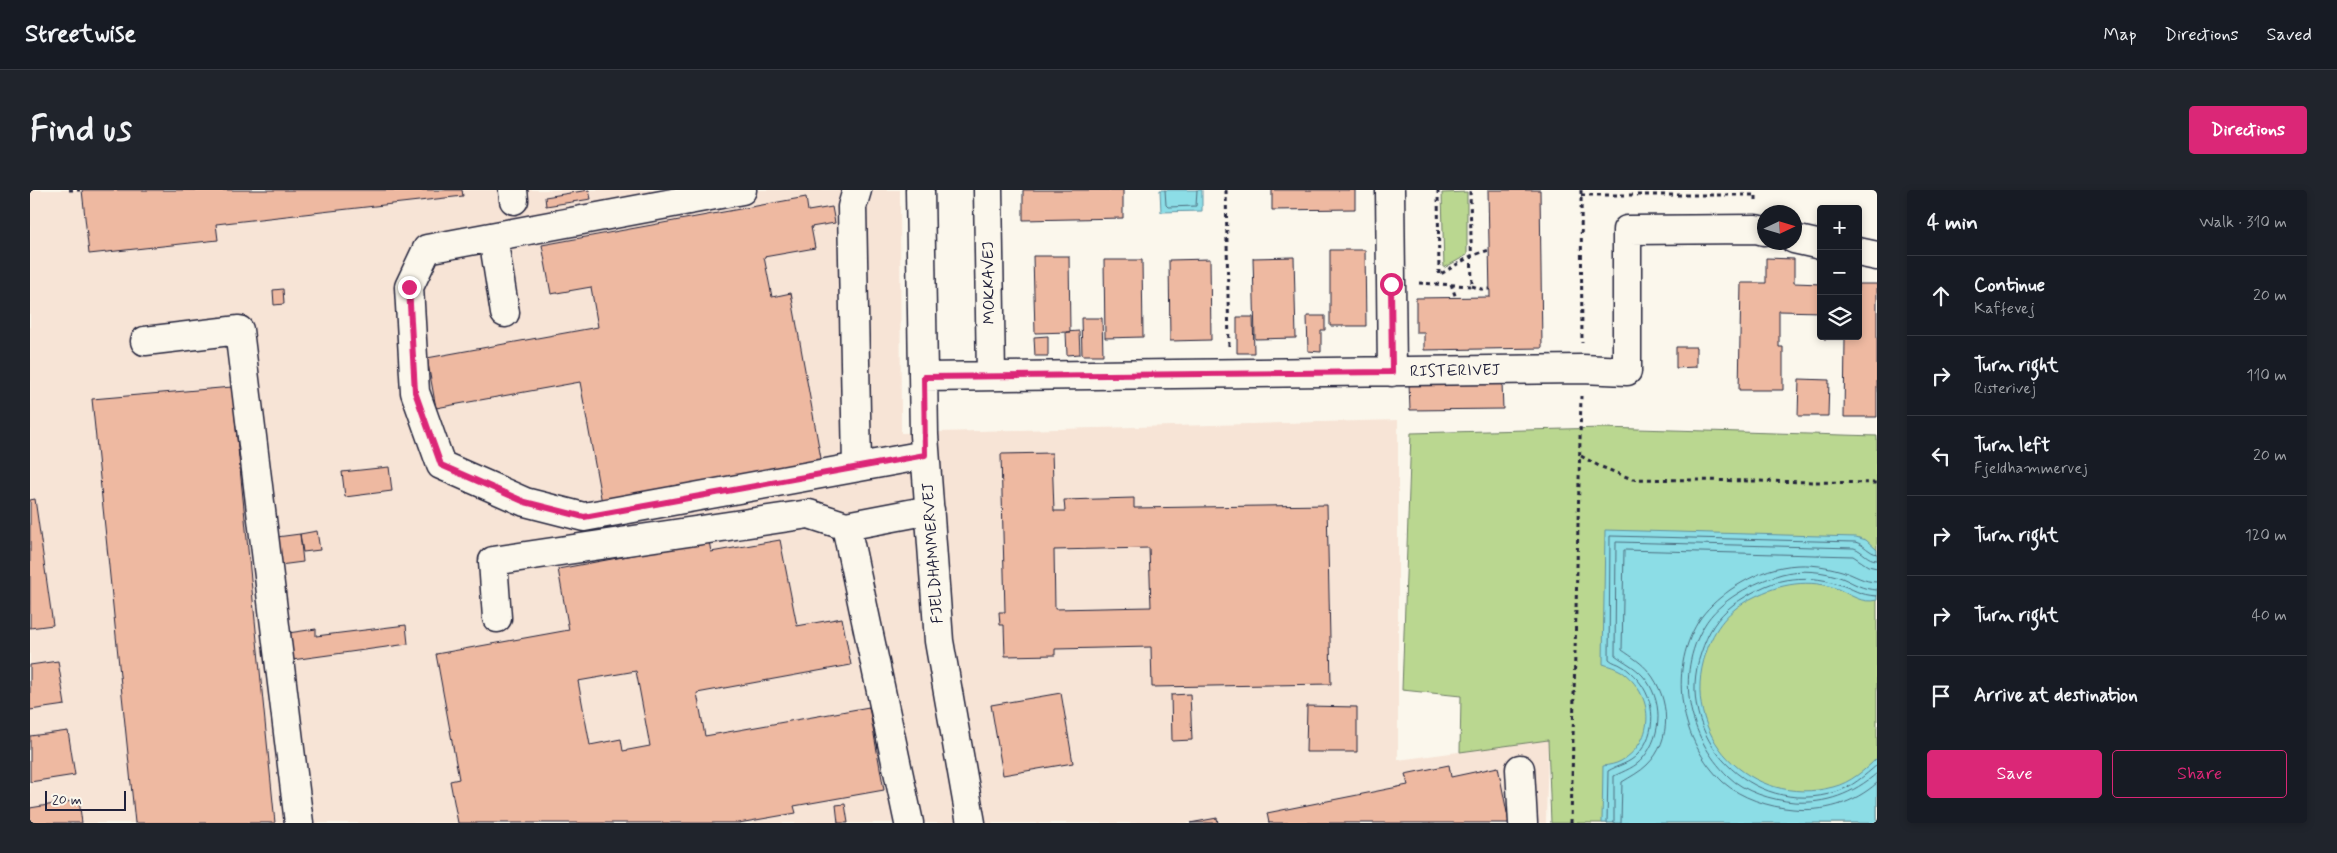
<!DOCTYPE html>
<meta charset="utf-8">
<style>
:root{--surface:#171b24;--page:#20242c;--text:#f1f3f6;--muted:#9ea1a6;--line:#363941;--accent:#db2777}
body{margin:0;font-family:Mynerve,sans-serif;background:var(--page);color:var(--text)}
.controls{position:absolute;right:15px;top:15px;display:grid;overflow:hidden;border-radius:5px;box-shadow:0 2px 8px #0003}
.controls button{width:45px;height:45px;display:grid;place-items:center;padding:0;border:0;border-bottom:1px solid var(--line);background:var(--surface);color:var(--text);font:25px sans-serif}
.compass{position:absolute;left:1727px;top:15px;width:45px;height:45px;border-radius:50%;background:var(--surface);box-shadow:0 2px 8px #0003;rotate:86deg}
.scale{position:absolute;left:15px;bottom:12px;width:81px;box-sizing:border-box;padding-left:5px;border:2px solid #22223b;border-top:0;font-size:14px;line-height:18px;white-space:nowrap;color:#22223b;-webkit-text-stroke:4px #fbf7ec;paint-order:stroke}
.stop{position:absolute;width:15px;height:15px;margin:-11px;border:4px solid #db2777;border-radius:50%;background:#fff}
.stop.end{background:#db2777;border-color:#fff;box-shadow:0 1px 5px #0008}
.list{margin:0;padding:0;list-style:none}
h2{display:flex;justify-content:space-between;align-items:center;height:65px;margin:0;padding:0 20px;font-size:21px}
h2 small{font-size:16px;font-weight:400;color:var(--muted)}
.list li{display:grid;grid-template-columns:32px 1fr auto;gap:15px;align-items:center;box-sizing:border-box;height:80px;padding:0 20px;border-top:1px solid var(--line)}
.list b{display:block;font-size:19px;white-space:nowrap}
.list p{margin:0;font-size:16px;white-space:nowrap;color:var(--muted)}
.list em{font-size:16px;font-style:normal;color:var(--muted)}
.actions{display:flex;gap:10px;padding:15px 20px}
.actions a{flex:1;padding:11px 0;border:1px solid var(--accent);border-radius:5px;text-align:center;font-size:18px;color:var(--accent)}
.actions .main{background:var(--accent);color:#fff}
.icon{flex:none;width:28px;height:28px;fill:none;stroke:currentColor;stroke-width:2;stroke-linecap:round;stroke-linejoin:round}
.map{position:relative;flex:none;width:1847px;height:633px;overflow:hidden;border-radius:5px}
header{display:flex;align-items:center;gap:30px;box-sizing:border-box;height:70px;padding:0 25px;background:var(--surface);border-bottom:1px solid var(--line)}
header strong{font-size:24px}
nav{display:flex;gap:28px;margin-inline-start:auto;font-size:18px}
.intro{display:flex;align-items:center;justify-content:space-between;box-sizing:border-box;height:120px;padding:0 30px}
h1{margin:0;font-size:35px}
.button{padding:12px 22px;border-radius:5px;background:var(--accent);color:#fff;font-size:18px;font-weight:700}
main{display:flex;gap:30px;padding:0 30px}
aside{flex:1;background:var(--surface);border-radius:5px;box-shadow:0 2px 8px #0003}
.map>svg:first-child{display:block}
.built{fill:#f7e4d6}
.green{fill:#bad790;stroke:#6e7c66}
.water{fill:#8cdde6;stroke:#6292a2}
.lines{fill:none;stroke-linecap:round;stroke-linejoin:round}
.shore{stroke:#4c6d7f;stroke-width:1}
.building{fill:#eeb9a1;stroke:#22223b;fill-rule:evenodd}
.minor-casing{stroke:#22223b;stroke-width:31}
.path{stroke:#22223b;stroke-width:3;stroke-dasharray:4 4;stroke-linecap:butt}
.minor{stroke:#fbf7ec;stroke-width:28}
.route{stroke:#db2777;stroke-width:6}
.labels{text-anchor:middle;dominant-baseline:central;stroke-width:4.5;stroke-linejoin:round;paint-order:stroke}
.street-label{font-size:16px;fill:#22223b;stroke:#fbf7ec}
</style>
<header>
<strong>Streetwise</strong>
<nav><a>Map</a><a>Directions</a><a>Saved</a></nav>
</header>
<div class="intro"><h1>Find us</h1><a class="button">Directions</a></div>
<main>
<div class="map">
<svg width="1847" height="633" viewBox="0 0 1847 633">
<rect width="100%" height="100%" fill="#fbf7ec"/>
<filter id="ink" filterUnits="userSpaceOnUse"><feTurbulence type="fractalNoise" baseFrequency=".02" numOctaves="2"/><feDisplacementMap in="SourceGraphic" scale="10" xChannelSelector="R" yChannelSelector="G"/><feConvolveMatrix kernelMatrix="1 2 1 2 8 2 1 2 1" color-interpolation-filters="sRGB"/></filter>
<g filter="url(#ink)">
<!-- built -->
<path class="built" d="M0 0H870L871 243 1368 230V570L1518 550 1516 633H0Z"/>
<!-- green -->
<path class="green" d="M1437 2V65L1414 78 1412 3Z
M1573 238 1847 246V633H1521L1518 550 1430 562 1431 506 1372 500 1381 243Z"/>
<!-- water -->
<path class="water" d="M1130 0H1172V21L1131 22Z
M1575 340 1826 347 1836 350 1847 360V410C1832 414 1821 405 1808 399 1780 388 1749 394 1724 407 1699 419 1684 438 1676 463 1648 544 1721 619 1803 597 1820 593 1835 580 1847 568V633H1572L1573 576C1579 575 1586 574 1591 571 1627 550 1624 504 1591 481 1586 478 1579 476 1573 474Z"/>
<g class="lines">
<!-- shore -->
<path class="shore" d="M1135 0 1136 15 1138 17 1166 16 1167 0
M1847 392C1833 392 1825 385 1812 381 1792 375 1772 373 1752 377 1734 380 1715 390 1700 400 1688 409 1676 419 1668 432 1637 483 1651 552 1693 592 1711 608 1739 617 1763 619 1794 622 1823 614 1847 593
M1847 400C1831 399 1826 394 1812 388 1794 381 1770 379 1752 384 1724 392 1689 410 1674 436 1645 485 1658 547 1698 586 1714 602 1742 610 1764 612 1796 614 1823 604 1847 583
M1847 406C1828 405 1825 399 1808 394 1791 388 1773 387 1755 390 1737 393 1719 404 1704 414 1686 428 1678 442 1671 463 1642 545 1722 629 1806 602 1822 597 1834 586 1847 575
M1577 633 1578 581C1588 575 1599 574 1608 564 1627 543 1626 510 1607 489 1603 485 1598 479 1592 476 1588 473 1583 473 1579 469L1580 346 1825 352C1834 354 1839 363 1847 364
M1584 633V586C1594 581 1606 577 1613 568 1633 544 1633 509 1613 486 1604 476 1594 472 1585 465L1586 352 1824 358C1833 361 1837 370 1847 370
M1591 633 1592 592C1600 587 1610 582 1617 575 1643 550 1640 508 1619 482 1612 473 1602 467 1592 460L1594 360 1823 366 1838 376 1847 378"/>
</g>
<!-- building -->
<path class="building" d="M52 0H432L433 6 186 34 188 50 59 64Z
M559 0 561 9 516 16 515 7Z
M993 0H1093V28L993 30Z
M1242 0H1325V19L1242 20Z
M1458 0H1510L1512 158 1394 160V142H1386V108L1460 107Z
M776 7 778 21 802 17 805 33 781 37 785 58 734 67 742 107 761 103 792 274 572 313 550 192 406 218 397 168 568 137 561 97 521 104 512 55Z
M1300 60H1335L1336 136H1300Z
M1003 66H1039L1040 142 1005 143Z
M1264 67 1266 148 1225 149 1223 68Z
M1736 68 1764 69V93L1791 94V122L1749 121V157H1753V200H1709L1711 93H1736Z
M1180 69 1181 150 1140 151 1139 70Z
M1074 70H1112L1113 147 1075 148Z
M1828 94H1847V227H1814L1815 149H1794V146H1828Z
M253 99 254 114 244 115 243 100Z
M1277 126H1295V140H1291V162L1278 161Z
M1207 127H1223L1224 163H1207Z
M1051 128H1072L1073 165H1052Z
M1049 141 1050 164 1037 165 1036 142Z
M1018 146V166H1005L1004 147Z
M1646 157H1666V177L1646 178Z
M1769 189 1799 190 1798 226H1768Z
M1379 193H1472L1473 219 1380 220Z
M202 197 245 633H105L62 209Z
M1022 263 1024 321H1035L1034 310 1104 308V318L1297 315 1301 494 1122 497 1121 457 1025 459V465L975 466 974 435H970L969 422H975L971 264ZM1119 358 1121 417 1025 419 1024 360Z
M359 277 362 301 315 307 312 282Z
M5 309 23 435 0 438V310Z
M287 341 290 360 273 362 270 344Z
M270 344 273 372 242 376 239 348Z
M750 350 767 436 812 428 821 475 667 503 675 546 839 517 854 600 764 616 766 623 709 633H428L420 591 429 589 406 464 539 440 528 379 679 351 681 362ZM606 481 620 556 593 561 591 549 560 555 548 491Z
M376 435 378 454 255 471 251 444 286 439V446Z
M28 471 35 515 0 520V475Z
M1031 503 1043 573 973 585 961 515Z
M1160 504 1162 550 1142 551 1141 505Z
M1277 516 1327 517V562H1276Z
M38 541 45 585 0 592V546Z
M1419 575 1421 587 1468 577 1479 633H1239L1237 623 1378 595 1375 584Z
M49 610 52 633H0V618Z
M815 614 818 633H808L806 615Z
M1187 628 1188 633H1160Z"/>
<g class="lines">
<defs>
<path id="minor" d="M483 0 484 10
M712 0 397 59 379 97 385 202 411 275 495 312 554 327 895 265
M827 0 822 17 827 276
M890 0 894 245 909 451 941 633
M958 0 961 186
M1360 0 1362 182
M463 47 475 123
M1764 49 1791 55
M1828 62 1847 66
M115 151 209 140 269 633
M894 187 1552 179 1597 181V40L1726 39 1734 41
M467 428 463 371 779 324 816 336
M1490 579 1493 633
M879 633 816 336 900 320"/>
</defs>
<!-- minor casing -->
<use href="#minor" class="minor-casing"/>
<!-- path -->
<path class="path" d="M39 0H50
M1196 0 1199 157
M1408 0 1409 85 1441 66 1459 60
M1551 0 1552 153
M1551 5H1726V12
M1389 93 1442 96 1440 0
M1421 94 1426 108
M1442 96 1451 99H1460
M1551 266 1569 276 1602 289 1847 293
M1541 633 1551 206"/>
<!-- minor -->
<use href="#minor" class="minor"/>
</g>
</g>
<g class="lines" filter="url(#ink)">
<!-- route -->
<path class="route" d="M379 97 385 202 411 275 495 312 554 327 895 265 894 187 1362 182 1361 94"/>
</g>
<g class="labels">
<!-- street labels -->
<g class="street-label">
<text transform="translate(959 93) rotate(-91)">MOKKAVEJ</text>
<text transform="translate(1425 181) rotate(-1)">RISTERIVEJ</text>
<text transform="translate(903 363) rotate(-94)">FJELDHAMMERVEJ</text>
</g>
</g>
</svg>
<div class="controls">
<button>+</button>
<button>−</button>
<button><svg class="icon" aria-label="layers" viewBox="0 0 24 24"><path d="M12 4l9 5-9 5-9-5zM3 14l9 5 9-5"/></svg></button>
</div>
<svg class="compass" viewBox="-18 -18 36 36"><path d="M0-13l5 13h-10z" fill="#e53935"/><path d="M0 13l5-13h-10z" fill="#9ea1a6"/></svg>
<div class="scale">20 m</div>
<div class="stop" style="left:1361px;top:94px"></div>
<div class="stop end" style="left:379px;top:97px"></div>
</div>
<aside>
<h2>4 min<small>Walk · 310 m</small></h2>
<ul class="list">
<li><svg class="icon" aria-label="ahead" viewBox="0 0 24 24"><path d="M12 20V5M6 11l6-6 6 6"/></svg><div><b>Continue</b><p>Kaffevej</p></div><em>20 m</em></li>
<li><svg class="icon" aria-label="right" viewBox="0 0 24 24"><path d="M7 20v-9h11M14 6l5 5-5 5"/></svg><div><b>Turn right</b><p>Risterivej</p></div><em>110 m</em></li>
<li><svg class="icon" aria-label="left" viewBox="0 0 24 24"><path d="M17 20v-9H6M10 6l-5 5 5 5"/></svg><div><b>Turn left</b><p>Fjeldhammervej</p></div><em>20 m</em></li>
<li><svg class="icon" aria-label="right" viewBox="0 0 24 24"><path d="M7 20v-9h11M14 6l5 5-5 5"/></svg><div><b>Turn right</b></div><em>120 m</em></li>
<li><svg class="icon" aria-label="right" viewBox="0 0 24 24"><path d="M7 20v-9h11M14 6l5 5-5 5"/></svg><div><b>Turn right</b></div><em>40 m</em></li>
<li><svg class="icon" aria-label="arrive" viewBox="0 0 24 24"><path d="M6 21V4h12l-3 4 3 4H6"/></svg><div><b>Arrive at destination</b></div></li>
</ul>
<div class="actions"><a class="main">Save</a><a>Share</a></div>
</aside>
</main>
